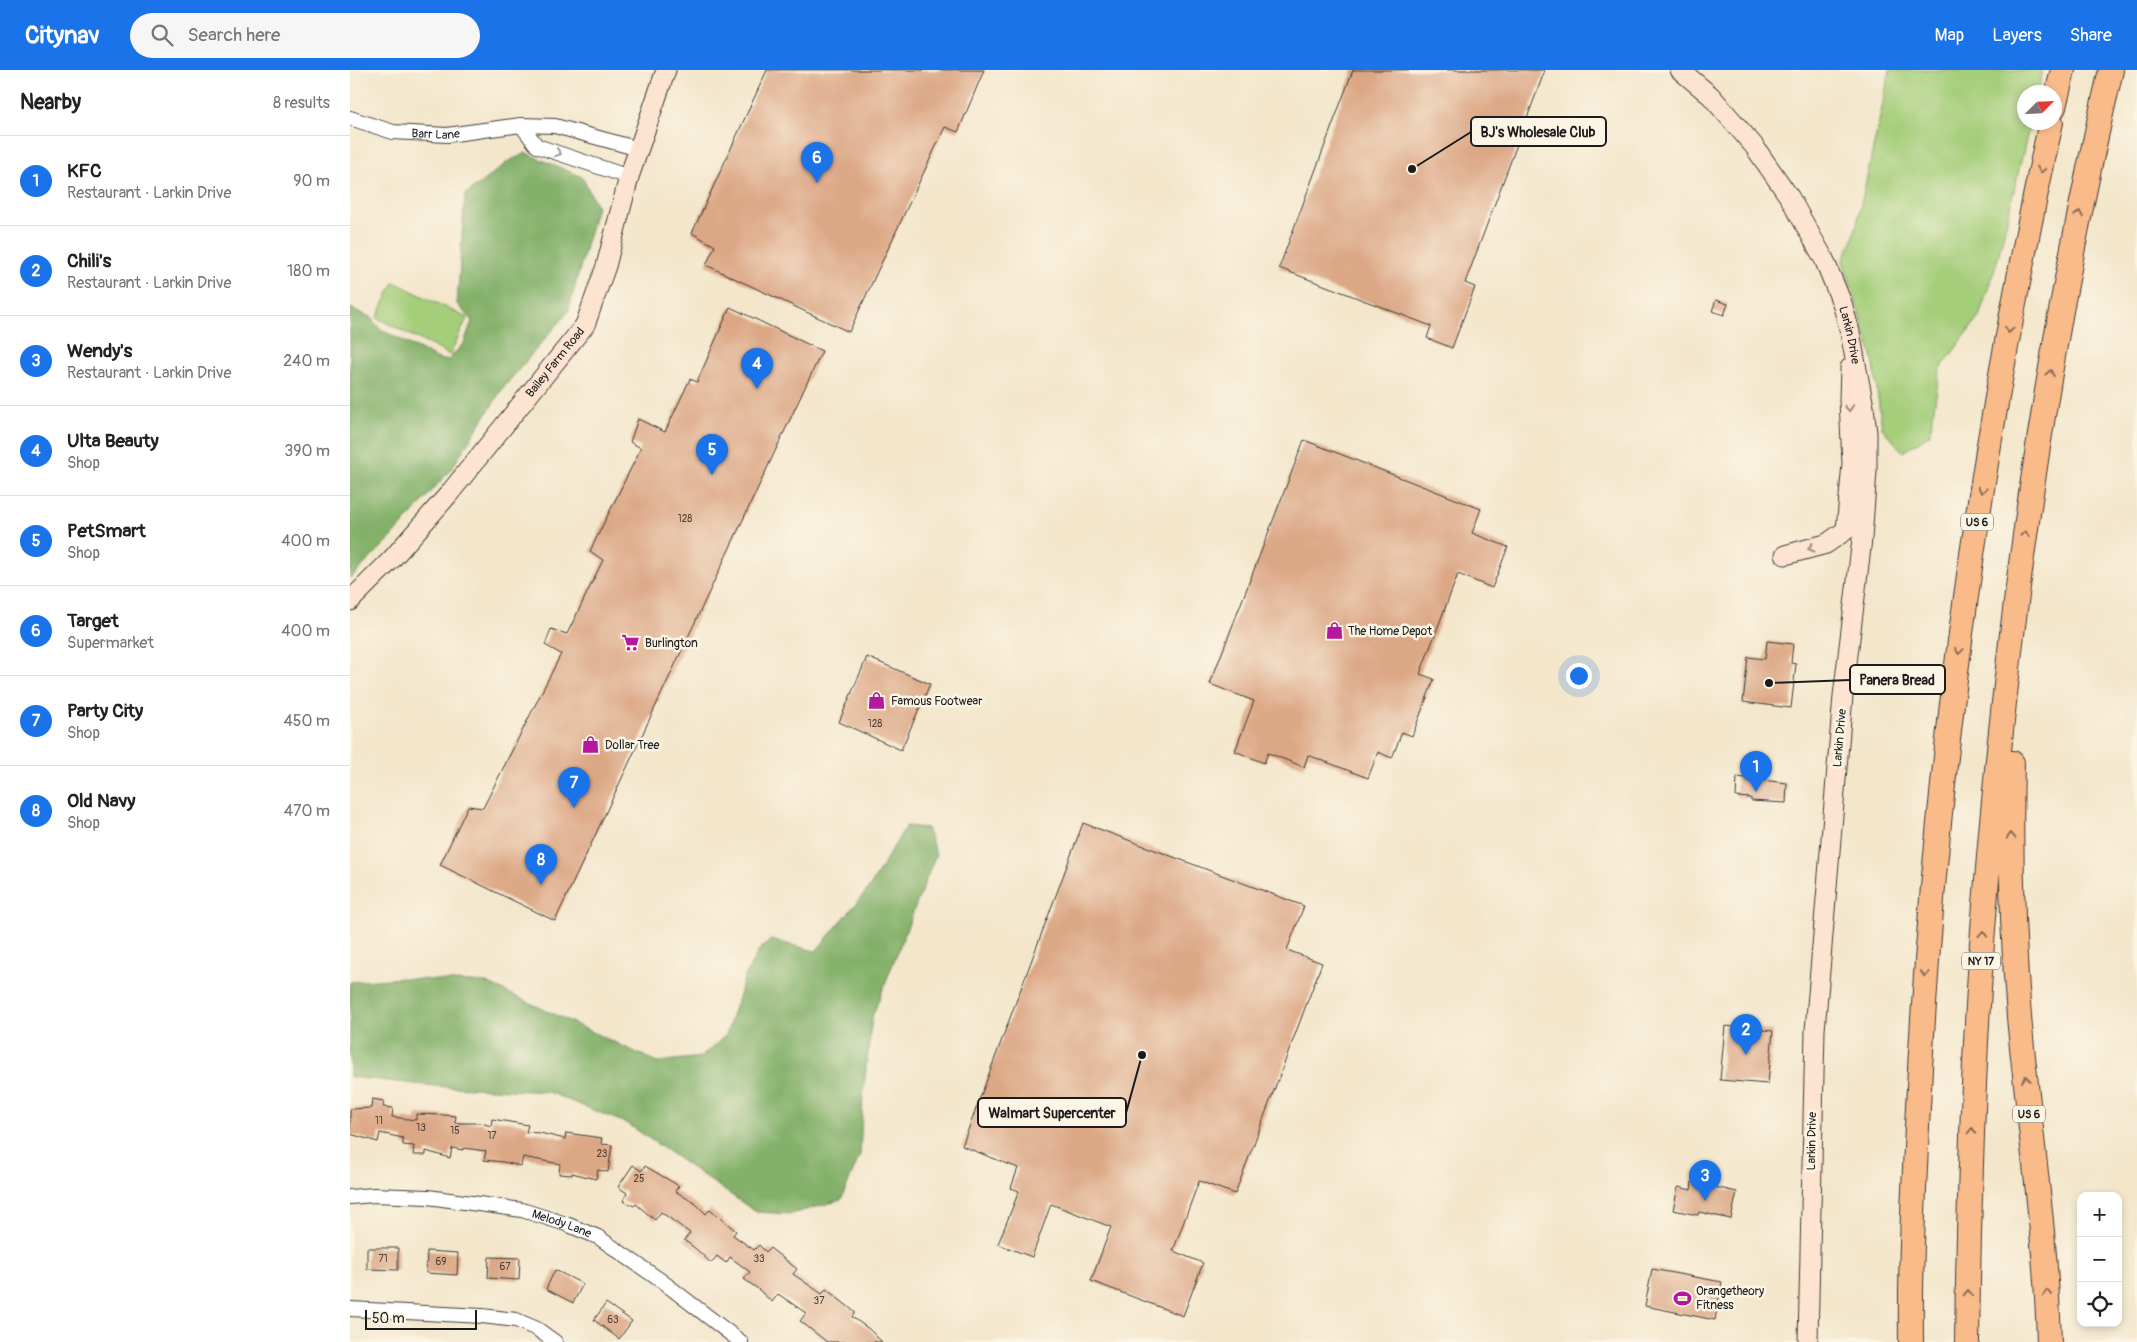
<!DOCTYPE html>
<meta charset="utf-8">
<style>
:root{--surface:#fff;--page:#f6f6f6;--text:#222;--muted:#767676;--line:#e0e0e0;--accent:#1a73e8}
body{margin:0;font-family:Pangolin,sans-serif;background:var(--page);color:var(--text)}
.controls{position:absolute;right:15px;bottom:15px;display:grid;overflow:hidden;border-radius:10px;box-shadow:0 2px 8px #0003}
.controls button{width:45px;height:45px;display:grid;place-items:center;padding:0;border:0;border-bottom:1px solid var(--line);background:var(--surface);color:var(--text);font:25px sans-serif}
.compass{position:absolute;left:1667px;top:15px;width:45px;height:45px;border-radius:50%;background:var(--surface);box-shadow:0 2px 8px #0003;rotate:66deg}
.scale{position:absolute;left:15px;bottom:12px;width:112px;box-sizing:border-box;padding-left:5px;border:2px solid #1c1c1c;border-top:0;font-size:14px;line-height:18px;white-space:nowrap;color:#1c1c1c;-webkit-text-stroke:4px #fcf5e5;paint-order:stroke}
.you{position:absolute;left:1228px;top:605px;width:18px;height:18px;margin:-12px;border:4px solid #fff;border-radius:50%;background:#1a73e8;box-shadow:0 0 0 8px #1a73e833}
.badge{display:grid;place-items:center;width:32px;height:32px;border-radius:50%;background:var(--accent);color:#fff;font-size:16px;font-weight:700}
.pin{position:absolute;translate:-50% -41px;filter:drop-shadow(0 1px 2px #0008)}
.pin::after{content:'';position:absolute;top:26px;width:18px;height:15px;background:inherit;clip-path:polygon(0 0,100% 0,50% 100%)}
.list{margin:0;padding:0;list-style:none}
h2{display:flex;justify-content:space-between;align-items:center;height:65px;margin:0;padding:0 20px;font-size:21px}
h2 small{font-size:16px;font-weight:400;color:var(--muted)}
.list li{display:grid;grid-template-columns:32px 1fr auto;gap:15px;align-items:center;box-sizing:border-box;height:90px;padding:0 20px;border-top:1px solid var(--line)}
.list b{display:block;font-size:19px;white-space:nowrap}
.list p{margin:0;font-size:16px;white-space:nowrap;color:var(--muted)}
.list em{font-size:16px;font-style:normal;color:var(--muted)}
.icon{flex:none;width:28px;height:28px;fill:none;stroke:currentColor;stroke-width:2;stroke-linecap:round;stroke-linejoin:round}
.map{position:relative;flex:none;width:1787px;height:1272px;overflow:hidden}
header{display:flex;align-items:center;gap:30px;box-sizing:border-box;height:70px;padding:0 25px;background:var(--accent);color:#fff}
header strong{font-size:24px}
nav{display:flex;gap:28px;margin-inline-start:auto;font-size:18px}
.search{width:350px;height:45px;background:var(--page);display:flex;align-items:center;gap:12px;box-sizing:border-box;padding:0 18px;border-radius:28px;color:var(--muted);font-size:19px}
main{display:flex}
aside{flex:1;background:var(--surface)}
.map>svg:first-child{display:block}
.green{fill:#a5ce7a;stroke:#60754b}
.forest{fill:#84b16a;stroke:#506643}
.building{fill:#dca785}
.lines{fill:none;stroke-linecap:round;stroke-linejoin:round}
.street-casing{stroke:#3c3a36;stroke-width:16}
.secondary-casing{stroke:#3c3a36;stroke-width:21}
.highway-casing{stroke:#3c3a36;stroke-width:26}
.street{stroke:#fff;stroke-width:14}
.secondary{stroke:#fde4d1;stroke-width:19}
.highway{stroke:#fabb8b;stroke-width:24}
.oneway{stroke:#999}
.oneway2{stroke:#8b6c54}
.oneway3{stroke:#988a80}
.labels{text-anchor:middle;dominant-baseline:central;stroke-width:5;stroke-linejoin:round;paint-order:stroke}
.number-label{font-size:10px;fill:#4c3f36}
.shield{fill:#fcf5e5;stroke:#5f5d58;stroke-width:1}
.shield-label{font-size:11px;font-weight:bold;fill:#1c1c1c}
.street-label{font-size:12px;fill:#1c1c1c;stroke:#fcf5e5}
.poi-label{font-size:12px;fill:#1c1c1c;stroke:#fcf5e5;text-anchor:start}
.leader{fill:none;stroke:#1c1c1c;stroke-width:2}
.callout-dot{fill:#1c1c1c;stroke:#fcf5e5;stroke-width:2}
.callout{fill:#fcf5e5;stroke:#1c1c1c;stroke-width:2}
.callout-label{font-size:14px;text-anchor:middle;font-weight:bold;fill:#1c1c1c}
</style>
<header>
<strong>Citynav</strong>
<div class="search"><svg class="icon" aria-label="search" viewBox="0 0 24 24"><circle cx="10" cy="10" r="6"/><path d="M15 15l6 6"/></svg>Search here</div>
<nav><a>Map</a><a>Layers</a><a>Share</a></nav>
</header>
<main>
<aside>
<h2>Nearby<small>8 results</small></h2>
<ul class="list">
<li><span class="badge">1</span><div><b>KFC</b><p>Restaurant · Larkin Drive</p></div><em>90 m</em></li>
<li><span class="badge">2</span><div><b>Chili's</b><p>Restaurant · Larkin Drive</p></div><em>180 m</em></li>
<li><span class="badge">3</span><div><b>Wendy's</b><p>Restaurant · Larkin Drive</p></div><em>240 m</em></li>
<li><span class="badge">4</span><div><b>Ulta Beauty</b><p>Shop</p></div><em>390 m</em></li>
<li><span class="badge">5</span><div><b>PetSmart</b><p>Shop</p></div><em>400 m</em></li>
<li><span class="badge">6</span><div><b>Target</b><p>Supermarket</p></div><em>400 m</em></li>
<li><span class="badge">7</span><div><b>Party City</b><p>Shop</p></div><em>450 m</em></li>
<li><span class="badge">8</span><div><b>Old Navy</b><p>Shop</p></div><em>470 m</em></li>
</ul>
</aside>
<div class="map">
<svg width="1787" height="1272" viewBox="0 0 1787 1272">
<rect width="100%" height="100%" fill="#fcf5e5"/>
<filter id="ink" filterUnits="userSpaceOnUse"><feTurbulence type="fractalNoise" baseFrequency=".02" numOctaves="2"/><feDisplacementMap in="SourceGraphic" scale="10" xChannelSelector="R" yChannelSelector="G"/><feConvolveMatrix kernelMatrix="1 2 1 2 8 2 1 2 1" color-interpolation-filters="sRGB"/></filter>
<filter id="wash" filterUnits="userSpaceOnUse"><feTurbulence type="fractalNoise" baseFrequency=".0096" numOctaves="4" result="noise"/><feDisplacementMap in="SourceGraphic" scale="20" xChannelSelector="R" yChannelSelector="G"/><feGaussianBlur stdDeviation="1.12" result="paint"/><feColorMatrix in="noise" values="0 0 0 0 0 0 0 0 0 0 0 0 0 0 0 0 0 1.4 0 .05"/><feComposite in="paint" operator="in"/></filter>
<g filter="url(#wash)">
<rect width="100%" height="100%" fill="#f3e6cb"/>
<!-- green -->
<path class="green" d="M1540 0H1693L1688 22H1674V52L1680 53 1648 188 1629 247 1590 299 1580 364 1553 382 1532 358 1523 289 1493 190 1504 167Z
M44 212 117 248 100 285 27 248Z"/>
<!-- forest -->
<path class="forest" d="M176 83 232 107 247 136 218 242 153 318 102 398 41 468 0 509V238L20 247 30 259 82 286 91 290H98L114 273 122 251 107 234 115 125 159 91Z
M556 756 577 758 586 784 522 947 513 1024 510 1085 491 1130 441 1144 406 1142 278 1054 198 1022 84 1016 0 1007V912L52 908 137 913 307 992 351 987 376 965 395 906 409 880 421 870 466 881 519 818Z"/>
<g id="blocks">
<!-- building -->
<path class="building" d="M417 0H634L608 62 595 57 499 262 356 195 365 176 342 163Z
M1003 0H1195L1115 213 1125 217 1102 278 1077 268 1081 256 929 198Z
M1366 230 1378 234 1374 245 1362 241Z
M380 237 472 281 205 851 90 795 118 736 133 738 211 584 195 575 201 559 217 564 253 490 240 481 291 378 280 372 288 349 315 362 340 309 347 312Z
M954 370 1131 439 1122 463 1158 477 1142 518 1108 504 1070 604 1084 609 1062 666 1052 662 1042 688 1028 682 1018 708 958 685 954 697 918 683 914 693 885 681 904 631 860 614Z
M1417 571 1443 574 1441 593 1446 594 1441 638 1393 632 1398 587 1415 589Z
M517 587 580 614 551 680 489 652Z
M1387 707 1437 713 1436 733 1401 731V728L1386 727Z
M733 753 954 836 937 880 972 893 885 1124 849 1111 823 1181 853 1193 833 1246 741 1211 761 1157 701 1134 682 1187 648 1174 669 1121 661 1118 668 1098 612 1076Z
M1375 956 1423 961 1418 1014 1370 1010Z
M22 1029 34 1031 33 1037 43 1038 42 1047 66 1050V1044L94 1045 106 1046 105 1053H131L141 1056 142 1049 178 1055 176 1062 190 1063 215 1069 216 1063 252 1068 251 1074 262 1075 258 1102 248 1100 246 1109 222 1103V1105L209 1104 210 1094 173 1087 171 1096 153 1092 134 1090 136 1081 113 1078V1080L102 1078 100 1088 76 1081V1085H63L64 1076 53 1075V1068L30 1063 28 1072 0 1064V1039L21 1038Z
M283 1095 291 1101 295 1096 329 1116 325 1121 346 1134 356 1144 360 1139 386 1161 383 1165 404 1180 409 1175 416 1182 420 1178 447 1199 443 1204 472 1224 476 1219 505 1242 502 1247 519 1259 532 1272H477L450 1251 456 1243 428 1224 422 1232 408 1219 394 1209 400 1202 380 1187 376 1193 367 1186 361 1193 346 1179 334 1170 340 1163 311 1142 305 1150 286 1134 284 1136 273 1131 277 1123 268 1117Z
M1342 1112 1387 1122 1381 1149 1349 1142 1348 1145 1323 1140 1328 1117 1341 1120Z
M17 1178H48V1200L17 1199Z
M77 1181 108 1183 107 1205 76 1203Z
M139 1187 170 1188 169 1210 138 1208Z
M1302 1199 1372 1212 1365 1250 1295 1236Z
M205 1200 233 1214 223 1233 196 1219Z
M256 1233 282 1251 269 1269 244 1250Z"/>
</g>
</g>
<g filter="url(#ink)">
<use href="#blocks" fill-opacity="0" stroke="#3c3a36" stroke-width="1"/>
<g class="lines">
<defs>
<g id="street">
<path id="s1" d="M0 48 43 62 97 65 171 55 205 56 289 79"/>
<path d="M171 55 187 76 279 107"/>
<path id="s2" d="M0 1127 24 1125 78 1127 172 1140 216 1154 248 1167 313 1212 391 1272"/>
<path d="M0 1239 132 1246 166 1250 187 1259 205 1272"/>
</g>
<g id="secondary">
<path id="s3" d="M1330 0 1361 26 1404 76 1440 128 1474 189 1492 233 1500 262 1514 337 1517 363V401L1512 469 1493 626 1465 960 1458 1272"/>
<path d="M1435 485 1476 474 1496 460 1502 394 1499 330 1500 298"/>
<path id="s4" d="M0 531 41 490 98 425 235 255 256 196 279 107 316 0"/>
</g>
<path id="highway" d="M1704 37 1713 0
M1662 693C1660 778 1662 863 1669 947 1679 1055 1696 1163 1699 1272
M1561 1272C1560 1194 1564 1115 1568 1037 1584 706 1630 376 1701 52
M1617 1272C1619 1126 1623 980 1635 834 1657 553 1697 274 1761 0"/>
</defs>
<!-- street casing -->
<use href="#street" class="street-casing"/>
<!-- secondary casing -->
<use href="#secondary" class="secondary-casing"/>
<!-- highway casing -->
<use href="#highway" class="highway-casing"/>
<!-- street -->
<use href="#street" class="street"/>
<!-- secondary -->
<use href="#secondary" class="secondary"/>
<!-- highway -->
<use href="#highway" class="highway"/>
</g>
<!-- one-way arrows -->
<defs><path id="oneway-chevron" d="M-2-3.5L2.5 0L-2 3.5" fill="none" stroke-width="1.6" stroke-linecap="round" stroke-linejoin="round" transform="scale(1.25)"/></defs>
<use class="oneway" href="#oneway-chevron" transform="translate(208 83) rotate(18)"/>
<g class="oneway2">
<use href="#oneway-chevron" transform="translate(1691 100) rotate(102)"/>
<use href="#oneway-chevron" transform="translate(1729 144) rotate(-79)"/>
<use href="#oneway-chevron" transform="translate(1659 260) rotate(100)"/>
<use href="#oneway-chevron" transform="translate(1700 303) rotate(-80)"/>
<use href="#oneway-chevron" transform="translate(1632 420) rotate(99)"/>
<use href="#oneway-chevron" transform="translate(1675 464) rotate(-82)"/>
<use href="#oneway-chevron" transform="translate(1609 581) rotate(98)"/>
<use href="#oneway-chevron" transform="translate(1661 766) rotate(-91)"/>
<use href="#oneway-chevron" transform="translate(1633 864) rotate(-86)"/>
<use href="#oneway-chevron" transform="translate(1575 904) rotate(95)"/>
<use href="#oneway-chevron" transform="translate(1676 1009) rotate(-96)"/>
<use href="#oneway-chevron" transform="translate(1622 1061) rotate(-88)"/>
<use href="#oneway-chevron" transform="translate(1618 1223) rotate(-89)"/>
<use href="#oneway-chevron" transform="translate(1697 1223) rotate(-93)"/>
</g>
<g class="oneway3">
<use href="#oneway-chevron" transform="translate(1499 338) rotate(87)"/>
<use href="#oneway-chevron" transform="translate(1461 478) rotate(166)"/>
</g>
</g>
<!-- icons -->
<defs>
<symbol id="shop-bare" viewBox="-9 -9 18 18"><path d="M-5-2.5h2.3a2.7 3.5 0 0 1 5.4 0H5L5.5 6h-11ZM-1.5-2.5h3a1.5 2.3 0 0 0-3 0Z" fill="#b5179e" stroke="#fcf5e5" stroke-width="2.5" paint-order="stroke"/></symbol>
<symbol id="supermarket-bare" viewBox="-9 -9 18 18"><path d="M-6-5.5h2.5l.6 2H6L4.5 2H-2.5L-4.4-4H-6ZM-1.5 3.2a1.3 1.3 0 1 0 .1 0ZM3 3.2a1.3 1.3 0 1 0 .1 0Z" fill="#b5179e" stroke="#fcf5e5" stroke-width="2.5" paint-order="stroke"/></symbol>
<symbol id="stadium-bare" viewBox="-9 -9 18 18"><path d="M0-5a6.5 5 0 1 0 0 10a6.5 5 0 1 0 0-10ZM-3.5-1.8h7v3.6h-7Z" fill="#b5179e" stroke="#fcf5e5" stroke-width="2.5" paint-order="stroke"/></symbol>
</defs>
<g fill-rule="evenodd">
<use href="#shop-bare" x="972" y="548" width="25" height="25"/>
<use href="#supermarket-bare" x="268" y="560" width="25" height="25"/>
<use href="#shop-bare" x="514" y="618" width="25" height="25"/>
<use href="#shop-bare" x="228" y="662" width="25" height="25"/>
<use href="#stadium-bare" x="1320" y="1216" width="25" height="25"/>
</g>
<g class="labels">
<!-- number labels -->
<g class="number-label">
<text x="335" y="449">128</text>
<text x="525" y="654">128</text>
<text x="29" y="1051">11</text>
<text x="71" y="1058">13</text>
<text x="105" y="1061">15</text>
<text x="142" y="1066">17</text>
<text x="252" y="1084">23</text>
<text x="289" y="1109">25</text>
<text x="33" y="1189">71</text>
<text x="409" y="1189">33</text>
<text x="91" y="1192">69</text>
<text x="155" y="1197">67</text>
<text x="469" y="1231">37</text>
<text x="263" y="1250">63</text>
</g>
<!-- shield labels -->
<g class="shield">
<rect x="1611" y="443.5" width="32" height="17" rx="4"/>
<rect x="1612" y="882.5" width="38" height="17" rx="4"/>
<rect x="1663" y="1035.5" width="32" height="17" rx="4"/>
</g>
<g class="shield-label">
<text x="1627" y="452">US 6</text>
<text x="1631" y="891">NY 17</text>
<text x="1679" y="1044">US 6</text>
</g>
<!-- street labels -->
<g class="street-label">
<text stroke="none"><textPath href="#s1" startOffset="88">Barr Lane</textPath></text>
<text stroke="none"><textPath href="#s3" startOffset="320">Larkin Drive</textPath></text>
<text stroke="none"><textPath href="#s4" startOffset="315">Bailey Farm Road</textPath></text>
<text transform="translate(1490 668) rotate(-85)">Larkin Drive</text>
<text transform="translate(1462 1071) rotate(-89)">Larkin Drive</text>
<text stroke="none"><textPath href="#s2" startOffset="215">Melody Lane</textPath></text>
</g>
<!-- poi labels -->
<g class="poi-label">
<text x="998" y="561">The Home Depot</text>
<text x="295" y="573">Burlington</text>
<text x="541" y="631">Famous Footwear</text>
<text x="255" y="675">Dollar Tree</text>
<text x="1346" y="1221">Orangetheory<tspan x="1346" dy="14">Fitness</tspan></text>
</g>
</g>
<!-- callouts -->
<path class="leader" d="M1062 99L1121 62M1419 613L1500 610M792 985L776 1043"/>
<g class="callout-dot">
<circle cx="1062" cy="99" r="5"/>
<circle cx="1419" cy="613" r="5"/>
<circle cx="792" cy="985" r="5"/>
</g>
<g class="callout">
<rect x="1121" y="47" width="135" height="29" rx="5"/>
<rect x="1500" y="595" width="95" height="29" rx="5"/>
<rect x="628" y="1028" width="148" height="29" rx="5"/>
</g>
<g class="callout-label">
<text x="1188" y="67">BJ's Wholesale Club</text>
<text x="1547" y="615">Panera Bread</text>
<text x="702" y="1048">Walmart Supercenter</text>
</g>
</svg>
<div class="controls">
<button>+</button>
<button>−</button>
<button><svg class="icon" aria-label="locate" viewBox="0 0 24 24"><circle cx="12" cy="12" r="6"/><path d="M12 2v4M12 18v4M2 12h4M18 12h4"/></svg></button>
</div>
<svg class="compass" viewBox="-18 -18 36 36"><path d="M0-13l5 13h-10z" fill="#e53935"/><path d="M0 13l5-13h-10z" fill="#767676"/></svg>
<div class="scale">50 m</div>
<div class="you"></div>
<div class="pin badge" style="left:1406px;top:722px">1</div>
<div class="pin badge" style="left:1396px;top:985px">2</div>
<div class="pin badge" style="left:1355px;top:1131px">3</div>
<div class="pin badge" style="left:407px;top:319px">4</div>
<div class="pin badge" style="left:362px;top:405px">5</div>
<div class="pin badge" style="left:467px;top:113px">6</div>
<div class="pin badge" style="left:224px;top:738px">7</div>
<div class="pin badge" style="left:191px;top:815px">8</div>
</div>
</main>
